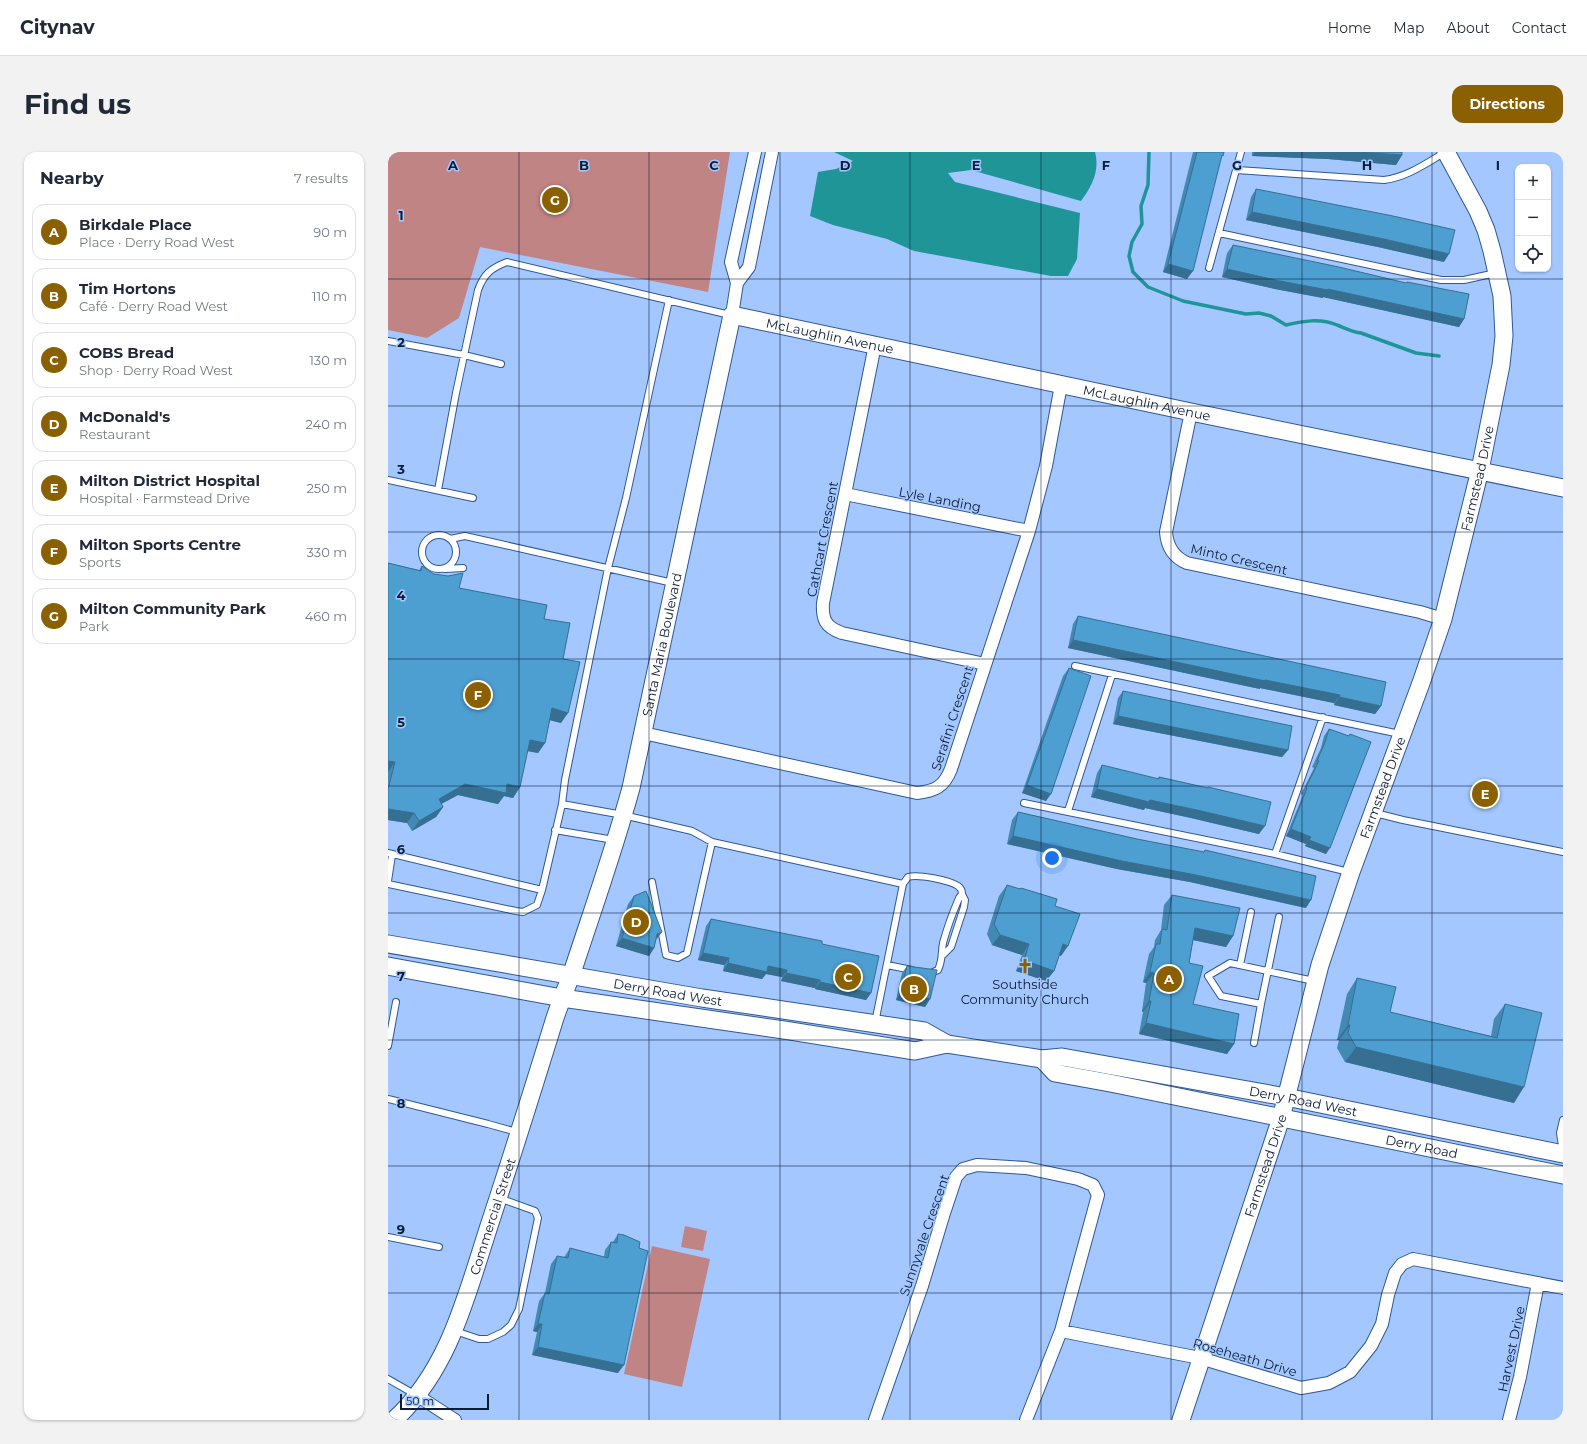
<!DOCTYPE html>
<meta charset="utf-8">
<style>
:root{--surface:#fff;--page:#f2f2f3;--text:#1f2937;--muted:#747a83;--line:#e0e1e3;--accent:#8a6001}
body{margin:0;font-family:Montserrat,sans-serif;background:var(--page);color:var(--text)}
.controls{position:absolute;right:12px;top:12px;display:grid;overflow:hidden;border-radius:8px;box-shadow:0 1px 3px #0004}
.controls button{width:36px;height:36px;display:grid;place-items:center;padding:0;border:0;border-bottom:1px solid var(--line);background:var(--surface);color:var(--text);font:20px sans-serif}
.scale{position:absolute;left:12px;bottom:10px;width:89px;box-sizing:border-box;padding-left:4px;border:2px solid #0b1c35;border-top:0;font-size:11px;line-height:14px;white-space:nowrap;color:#0b1c35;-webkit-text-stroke:3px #a3c7fe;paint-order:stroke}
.you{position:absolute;left:664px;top:706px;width:14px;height:14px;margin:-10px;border:3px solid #fff;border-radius:50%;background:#1a73e8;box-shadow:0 0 0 6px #1a73e833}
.badge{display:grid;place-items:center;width:26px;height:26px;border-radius:50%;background:var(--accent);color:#fff;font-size:13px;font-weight:700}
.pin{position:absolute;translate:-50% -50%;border:2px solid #fff;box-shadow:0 1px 4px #0006}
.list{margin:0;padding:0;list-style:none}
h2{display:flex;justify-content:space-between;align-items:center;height:52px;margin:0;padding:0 16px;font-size:17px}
h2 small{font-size:13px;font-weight:400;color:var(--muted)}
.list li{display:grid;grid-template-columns:26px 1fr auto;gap:12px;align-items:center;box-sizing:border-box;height:56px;margin:0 8px 8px;padding:0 8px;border:1px solid var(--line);border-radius:12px}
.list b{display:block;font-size:15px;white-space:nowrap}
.list p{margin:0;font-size:13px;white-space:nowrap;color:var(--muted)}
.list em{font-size:13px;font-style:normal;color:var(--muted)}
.icon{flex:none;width:22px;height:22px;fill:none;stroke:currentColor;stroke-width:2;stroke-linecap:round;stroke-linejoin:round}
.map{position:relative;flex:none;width:1175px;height:1268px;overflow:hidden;border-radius:12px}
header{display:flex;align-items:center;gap:24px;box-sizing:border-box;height:56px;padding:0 20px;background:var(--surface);border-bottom:1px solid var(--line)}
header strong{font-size:19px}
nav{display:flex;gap:22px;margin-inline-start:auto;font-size:14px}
.intro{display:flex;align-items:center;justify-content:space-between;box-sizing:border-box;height:96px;padding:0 24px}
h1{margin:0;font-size:28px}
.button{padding:10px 18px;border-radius:12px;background:var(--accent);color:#fff;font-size:14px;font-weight:700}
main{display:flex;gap:24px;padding:0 24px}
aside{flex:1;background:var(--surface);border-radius:12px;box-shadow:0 1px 3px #0004}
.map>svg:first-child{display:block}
.green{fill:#c18485}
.water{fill:#209598}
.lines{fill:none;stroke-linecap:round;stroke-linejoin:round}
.stream{stroke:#209598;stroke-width:3.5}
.lane-casing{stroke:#2f5895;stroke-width:8}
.street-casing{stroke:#2f5895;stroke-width:14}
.secondary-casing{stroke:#2f5895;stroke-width:19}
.lane{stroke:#fff;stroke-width:6}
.street{stroke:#fff;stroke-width:12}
.secondary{stroke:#fff;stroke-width:17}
.wall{fill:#4289b4}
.shaded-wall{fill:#366f92}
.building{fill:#4d9fd1;stroke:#366f92}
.grid{fill:none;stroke:#0b1c35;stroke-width:1;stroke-opacity:0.55}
.labels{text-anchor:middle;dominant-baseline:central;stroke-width:3;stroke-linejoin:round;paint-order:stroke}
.street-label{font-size:13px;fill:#0b1c35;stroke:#a3c7fe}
.poi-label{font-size:13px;fill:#0b1c35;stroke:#a3c7fe}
.grid-label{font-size:13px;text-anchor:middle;font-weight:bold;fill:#0b1c35;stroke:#a3c7fe;stroke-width:3;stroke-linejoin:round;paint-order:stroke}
</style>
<header>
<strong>Citynav</strong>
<nav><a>Home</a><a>Map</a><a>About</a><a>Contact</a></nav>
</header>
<div class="intro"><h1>Find us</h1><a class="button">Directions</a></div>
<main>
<aside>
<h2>Nearby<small>7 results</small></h2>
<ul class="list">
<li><span class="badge">A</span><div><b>Birkdale Place</b><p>Place · Derry Road West</p></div><em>90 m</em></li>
<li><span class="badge">B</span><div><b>Tim Hortons</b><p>Café · Derry Road West</p></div><em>110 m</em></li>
<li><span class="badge">C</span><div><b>COBS Bread</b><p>Shop · Derry Road West</p></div><em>130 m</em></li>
<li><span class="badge">D</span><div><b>McDonald's</b><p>Restaurant</p></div><em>240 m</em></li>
<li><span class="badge">E</span><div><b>Milton District Hospital</b><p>Hospital · Farmstead Drive</p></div><em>250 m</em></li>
<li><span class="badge">F</span><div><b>Milton Sports Centre</b><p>Sports</p></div><em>330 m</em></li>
<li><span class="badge">G</span><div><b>Milton Community Park</b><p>Park</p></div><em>460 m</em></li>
</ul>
</aside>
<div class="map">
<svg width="1175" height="1268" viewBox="0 0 1175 1268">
<rect width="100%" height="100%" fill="#a3c7fe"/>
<!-- green -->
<path class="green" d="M0 0H342L320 140 92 95 71 166 39 186 0 178Z
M297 1074 319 1079 315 1099 293 1095Z
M264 1094 322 1107 294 1235 236 1222Z"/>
<!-- water -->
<path class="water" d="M446 0H707C712 19 704 34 693 49L583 18 560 21 567 30 692 61 689 107 680 124H663L526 99 499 87 445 73 422 64 430 20 448 17 465 9Z"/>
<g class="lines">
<!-- stream -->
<path class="stream" d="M761 0 760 33 753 54 754 72 744 90 741 104 745 120 760 135 795 149 858 162 871 161 883 164 898 173C915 169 932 166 949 173 957 176 964 180 973 181L1028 201 1051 204"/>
<defs>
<path id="lane" d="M849 18 996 28C1019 25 1037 12 1056 1
M831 81 1053 128H1076L1108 121
M821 116 853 0
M0 189 76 203 113 212
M0 328 85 346
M50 338 68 241 90 138C96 122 103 116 119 110L342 163
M34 400a17 17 0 1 1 34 0a17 17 0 1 1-34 0Z
M62 387 77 384 285 431
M57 417 75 416
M687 514 1012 582
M636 651 887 702 961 720
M174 652 235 663 304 679 324 690 515 732 487 871
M680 659 724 523
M987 661 1015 668 1175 700
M167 678 226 688
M0 701 154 738
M887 702 935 565
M0 729 4 703
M264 730 278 803 290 806 299 801 324 690
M0 732 128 759 135 760 149 753 154 738 174 652 177 628 220 416 238 346 281 148
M515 732 520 725C530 722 561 728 570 734 573 736 574 739 574 742L571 746C565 760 559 776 555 791 553 801 555 807 550 818L543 821
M555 803 563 795 576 755 577 748 574 742
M499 813 524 818
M852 813 863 760
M873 852 891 765
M866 891 873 852 833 844 820 824 842 811 926 829
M0 894 8 850
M0 947 100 972 129 980
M1175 1000 1172 981 1175 968
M0 1085 51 1095
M67 1179 91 1187H100L115 1180 123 1173 131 1157 150 1066 147 1059 111 1046
M0 1227 28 1243"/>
<path id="street" d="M367 0 343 110 349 131 361 115 384 0
M344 163 349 131
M487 193 435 451C434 467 437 475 454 481L597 512
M803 260 778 380C779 394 785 405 799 411L1032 460 1055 467
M457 342 641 379
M255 581 529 641C547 639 556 635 563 617L641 379 658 314 673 233
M673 1179 812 1206 913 1236 941 1231 962 1220 983 1194 994 1172 1000 1143 1007 1121 1014 1112 1025 1107 1175 1136
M30 1244 67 1268
M487 1268 534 1134 556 1061 568 1025 575 1017 589 1013 638 1016 690 1027 705 1033 710 1043 673 1179 638 1268
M1121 1268 1132 1225 1150 1131"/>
<g id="secondary">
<path id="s1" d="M0 792 314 846 536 879 559 892 654 907 674 905 898 945 1175 1002"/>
<path d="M0 814 174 846 396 878 527 899 559 892"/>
<path id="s2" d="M654 907 667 921 722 931 1175 1023"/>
<path id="s3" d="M6 1268C62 1217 79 1141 102 1071 124 1004 145 937 166 869 171 853 178 837 184 821 204 760 226 698 243 636L344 163 803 260 1175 336"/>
<path id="s4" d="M793 1268 893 966 932 813 963 720 1033 531 1055 467 1092 318 1113 213 1116 184 1114 144 1104 99 1098 78 1090 59 1058 0"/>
</g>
</defs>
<!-- lane casing -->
<use href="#lane" class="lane-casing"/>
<!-- street casing -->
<use href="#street" class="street-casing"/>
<!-- secondary casing -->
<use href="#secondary" class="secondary-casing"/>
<!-- lane -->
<use href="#lane" class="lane"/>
<!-- street -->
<use href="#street" class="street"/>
<!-- secondary -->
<use href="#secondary" class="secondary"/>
</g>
<!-- wall -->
<path class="wall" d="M805 0H836L833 7 799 127 775 120Z
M864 0H1014V3L1008 13 940 7 864 4Z
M868 37 1056 110 990 95 858 68 863 45Z
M845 93 1018 131 1019 130 1076 167 1071 175 935 145V146L887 137 834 125 839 101Z
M0 411 31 418 34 414 46 422 71 436 156 467 175 507 173 571 162 568 157 591 150 601 139 599 132 635 125 646 116 644 110 652 70 643 53 652 55 655 48 665 24 679 19 671 0 668Z
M690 464 993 554 987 562 946 553V551L872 536V537L680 496 685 472Z
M681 516 658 649 634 641 675 524Z
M735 539 900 598 894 605 725 572 730 546Z
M941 577 961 584 962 582 938 702 917 694 918 692 898 684 915 643 913 642 926 616 924 615 933 596 936 584Z
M714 613 770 627 771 625 819 636 820 635 871 682 803 666 757 656 756 658 703 645 709 621Z
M630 660 749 687 816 700 817 698 918 756 802 730 729 717 619 692 624 668Z
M619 733 632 737 633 736 667 754 673 804 671 803 666 819 658 829 628 819 634 803 604 793 599 782 611 744Z
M784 743 845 784 838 795 805 788 801 811 805 852 846 892 839 902 751 882 755 860 754 859 758 831 755 830 761 802 766 795 767 788 773 778 776 753Z
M246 744 268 788 266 796 261 804 228 794 240 752Z
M323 767 434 792 483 841 478 848 427 837V836L393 829 394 825 378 822 374 827 335 819 336 813 310 808 318 774Z
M519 814 542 847 537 855 508 848 514 821Z
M969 826 1002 860 1103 884 1106 867 1117 852 1126 951 957 910 949 896 951 888H949L959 842Z
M230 1082V1221L144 1203 149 1180 145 1179 151 1149 157 1141 163 1112 169 1104 176 1105 177 1104 182 1096 216 1105 217 1098 223 1090H225Z"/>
<!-- shaded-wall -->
<path class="shaded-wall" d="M867 0H970L1014 3 1008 13 940 7 864 4Z
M864 60 996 87 1061 102 1056 110 990 95 858 68Z
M780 112 805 119 799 127 775 120Z
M839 117 940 137 1076 167 1071 175 935 145V146L887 137 834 125Z
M685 488 877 528 952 543 946 551 872 536V537L680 496Z
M951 545 993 554 987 562 946 553Z
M164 556 180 561 173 571 157 567Z
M730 564 900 598 894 605 725 572Z
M142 588 157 591 150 601 134 598Z
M0 609 7 610 0 620Z
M77 632H119L132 635 125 646 116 644 110 652 70 643 44 657 51 647Z
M639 633 663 642 658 649 634 641Z
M709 637 809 658 877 674 871 682 803 666 757 656 756 658 703 645Z
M55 655 48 665 24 679 31 669Z
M0 657 26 661 19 671 0 668Z
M903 677 923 685 918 692 898 684Z
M625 684 808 723 923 748 918 756 802 730 729 717 619 692Z
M921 688 942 696 938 702 917 694Z
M807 776 845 784 838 795 800 787Z
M274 780 268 788 269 782Z
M612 783 641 792 634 803 604 793Z
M234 786 266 796 261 804 228 794Z
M675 792 680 794 673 804 667 802Z
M315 801 341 806 336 813 310 808Z
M636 808 666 819 658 829 628 819Z
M340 811 380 814 399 818 394 825 378 822 374 827 335 819Z
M762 820 766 821 758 831 755 830Z
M398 821 432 828 427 836 393 829Z
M432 830 483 841 478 848 427 837Z
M513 840 542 847 537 855 508 848Z
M761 849H763L755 860 754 859Z
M758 871 846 892 839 902 751 882Z
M960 873H962L951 888H949Z
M968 895 1136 935 1126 951 957 910Z
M150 1172H154L149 1180 145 1179Z
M150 1195 236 1213 230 1221 144 1203Z"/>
<!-- building -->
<path class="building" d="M809 0H836L835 4 834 3 805 119 780 112Z
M970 0H1014V3Z
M868 37 1005 64 1067 78 1061 102 996 87 864 60Z
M845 93 951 115 1018 131 1019 130 1081 142 1076 167 940 137V138L892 129 839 117Z
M0 411 33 419 34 414 46 422 60 424 75 421 71 436 159 453 156 467 182 471 175 507 192 510 180 561 164 556 157 591 142 588 132 635 119 632 118 641 77 632 51 647 55 655 31 669 26 661 0 657V637L7 610 0 609Z
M690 464 998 530 993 554 951 545 952 543 877 528V529L685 488Z
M681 516 703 524 663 642 639 633Z
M735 539 904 574 900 598 730 564Z
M941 577 961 584 962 582 983 590 942 696 921 688 923 685 903 677 919 636 918 635 931 609H929L937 590Z
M714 613 771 627V625L820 636V635L883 650 877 674 809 658 762 648 761 650 709 637Z
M630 660 749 687 816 700 817 698 928 724 923 748 808 723 734 709 625 684Z
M619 733 632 737 633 736 669 747 667 754 692 762 680 794 675 792 666 819 636 808 641 792 612 783 606 772Z
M258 739 274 780 269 782 266 796 234 786 246 744Z
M784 743 852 756 845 784 807 776 801 811 815 814 805 852 851 862 846 892 758 871 763 849H761L766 821 762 820 768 792H772L774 777 779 778Z
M323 767 434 789V792L491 804 483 841 432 830V828L398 821 399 818 380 814 379 820 340 811 341 806 315 801Z
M519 814 549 818 542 847 513 840Z
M969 826 1008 835 1002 860 1109 886 1117 852 1154 861 1136 935 968 895 960 881 962 873H960Z
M230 1082 236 1083 252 1090 251 1096 260 1099 236 1213 150 1195 154 1172H150L157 1141 161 1142 169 1104 180 1106 182 1096 220 1106 223 1090 229 1091Z"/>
<!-- grid -->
<path class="grid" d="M131 0V1268M261 0V1268M392 0V1268M522 0V1268M653 0V1268M783 0V1268M914 0V1268M1044 0V1268M0 127H1175M0 254H1175M0 380H1175M0 507H1175M0 634H1175M0 761H1175M0 888H1175M0 1014H1175M0 1141H1175"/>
<!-- icons -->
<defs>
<symbol id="church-bare" viewBox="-9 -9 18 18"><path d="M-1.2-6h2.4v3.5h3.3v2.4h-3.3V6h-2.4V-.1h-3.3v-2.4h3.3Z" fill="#8a6001" stroke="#a3c7fe" stroke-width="2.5" paint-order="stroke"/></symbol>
</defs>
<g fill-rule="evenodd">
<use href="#church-bare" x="626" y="803" width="22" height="22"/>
</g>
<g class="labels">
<!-- street labels -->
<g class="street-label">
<text stroke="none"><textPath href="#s3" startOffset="1263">McLaughlin Avenue</textPath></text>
<text stroke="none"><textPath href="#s3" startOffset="1587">McLaughlin Avenue</textPath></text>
<text stroke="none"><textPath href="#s4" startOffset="988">Farmstead Drive</textPath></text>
<text transform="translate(552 347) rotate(11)">Lyle Landing</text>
<text transform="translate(434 387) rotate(-79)">Cathcart Crescent</text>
<text transform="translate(851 407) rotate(13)">Minto Crescent</text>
<text stroke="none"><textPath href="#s3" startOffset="826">Santa Maria Boulevard</textPath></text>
<text transform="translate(564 566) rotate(-72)">Serafini Crescent</text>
<text stroke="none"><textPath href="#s4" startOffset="664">Farmstead Drive</textPath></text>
<text stroke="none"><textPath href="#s1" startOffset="284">Derry Road West</textPath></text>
<text stroke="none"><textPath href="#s1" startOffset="931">Derry Road West</textPath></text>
<text stroke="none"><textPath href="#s2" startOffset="393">Derry Road</textPath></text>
<text stroke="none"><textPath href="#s4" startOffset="268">Farmstead Drive</textPath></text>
<text stroke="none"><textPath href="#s3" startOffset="229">Commercial Street</textPath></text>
<text transform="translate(536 1083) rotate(-71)">Sunnyvale Crescent</text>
<text transform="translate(1123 1197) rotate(-78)">Harvest Drive</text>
<text transform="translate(857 1205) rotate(16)">Roseheath Drive</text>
</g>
<!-- poi labels -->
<g class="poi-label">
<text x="637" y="832">Southside<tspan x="637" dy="15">Community Church</tspan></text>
</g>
</g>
<g class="grid-label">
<text x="65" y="18">A</text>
<text x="196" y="18">B</text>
<text x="326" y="18">C</text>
<text x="457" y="18">D</text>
<text x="588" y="18">E</text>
<text x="718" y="18">F</text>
<text x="849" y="18">G</text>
<text x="979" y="18">H</text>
<text x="1110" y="18">I</text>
<text x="13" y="68">1</text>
<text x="13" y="195">2</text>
<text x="13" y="322">3</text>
<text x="13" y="448">4</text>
<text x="13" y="575">5</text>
<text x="13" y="702">6</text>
<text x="13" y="829">7</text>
<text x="13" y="956">8</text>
<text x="13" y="1082">9</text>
</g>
</svg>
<div class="controls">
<button>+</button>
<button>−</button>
<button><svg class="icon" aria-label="locate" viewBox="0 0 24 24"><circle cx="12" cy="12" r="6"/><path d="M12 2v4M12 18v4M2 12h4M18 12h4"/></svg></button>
</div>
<div class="scale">50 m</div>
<div class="you"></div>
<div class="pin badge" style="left:781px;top:827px">A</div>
<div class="pin badge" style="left:526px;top:837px">B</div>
<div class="pin badge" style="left:460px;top:825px">C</div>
<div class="pin badge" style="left:248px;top:770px">D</div>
<div class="pin badge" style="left:1097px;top:642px">E</div>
<div class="pin badge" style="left:90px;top:543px">F</div>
<div class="pin badge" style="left:167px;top:48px">G</div>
</div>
</main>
